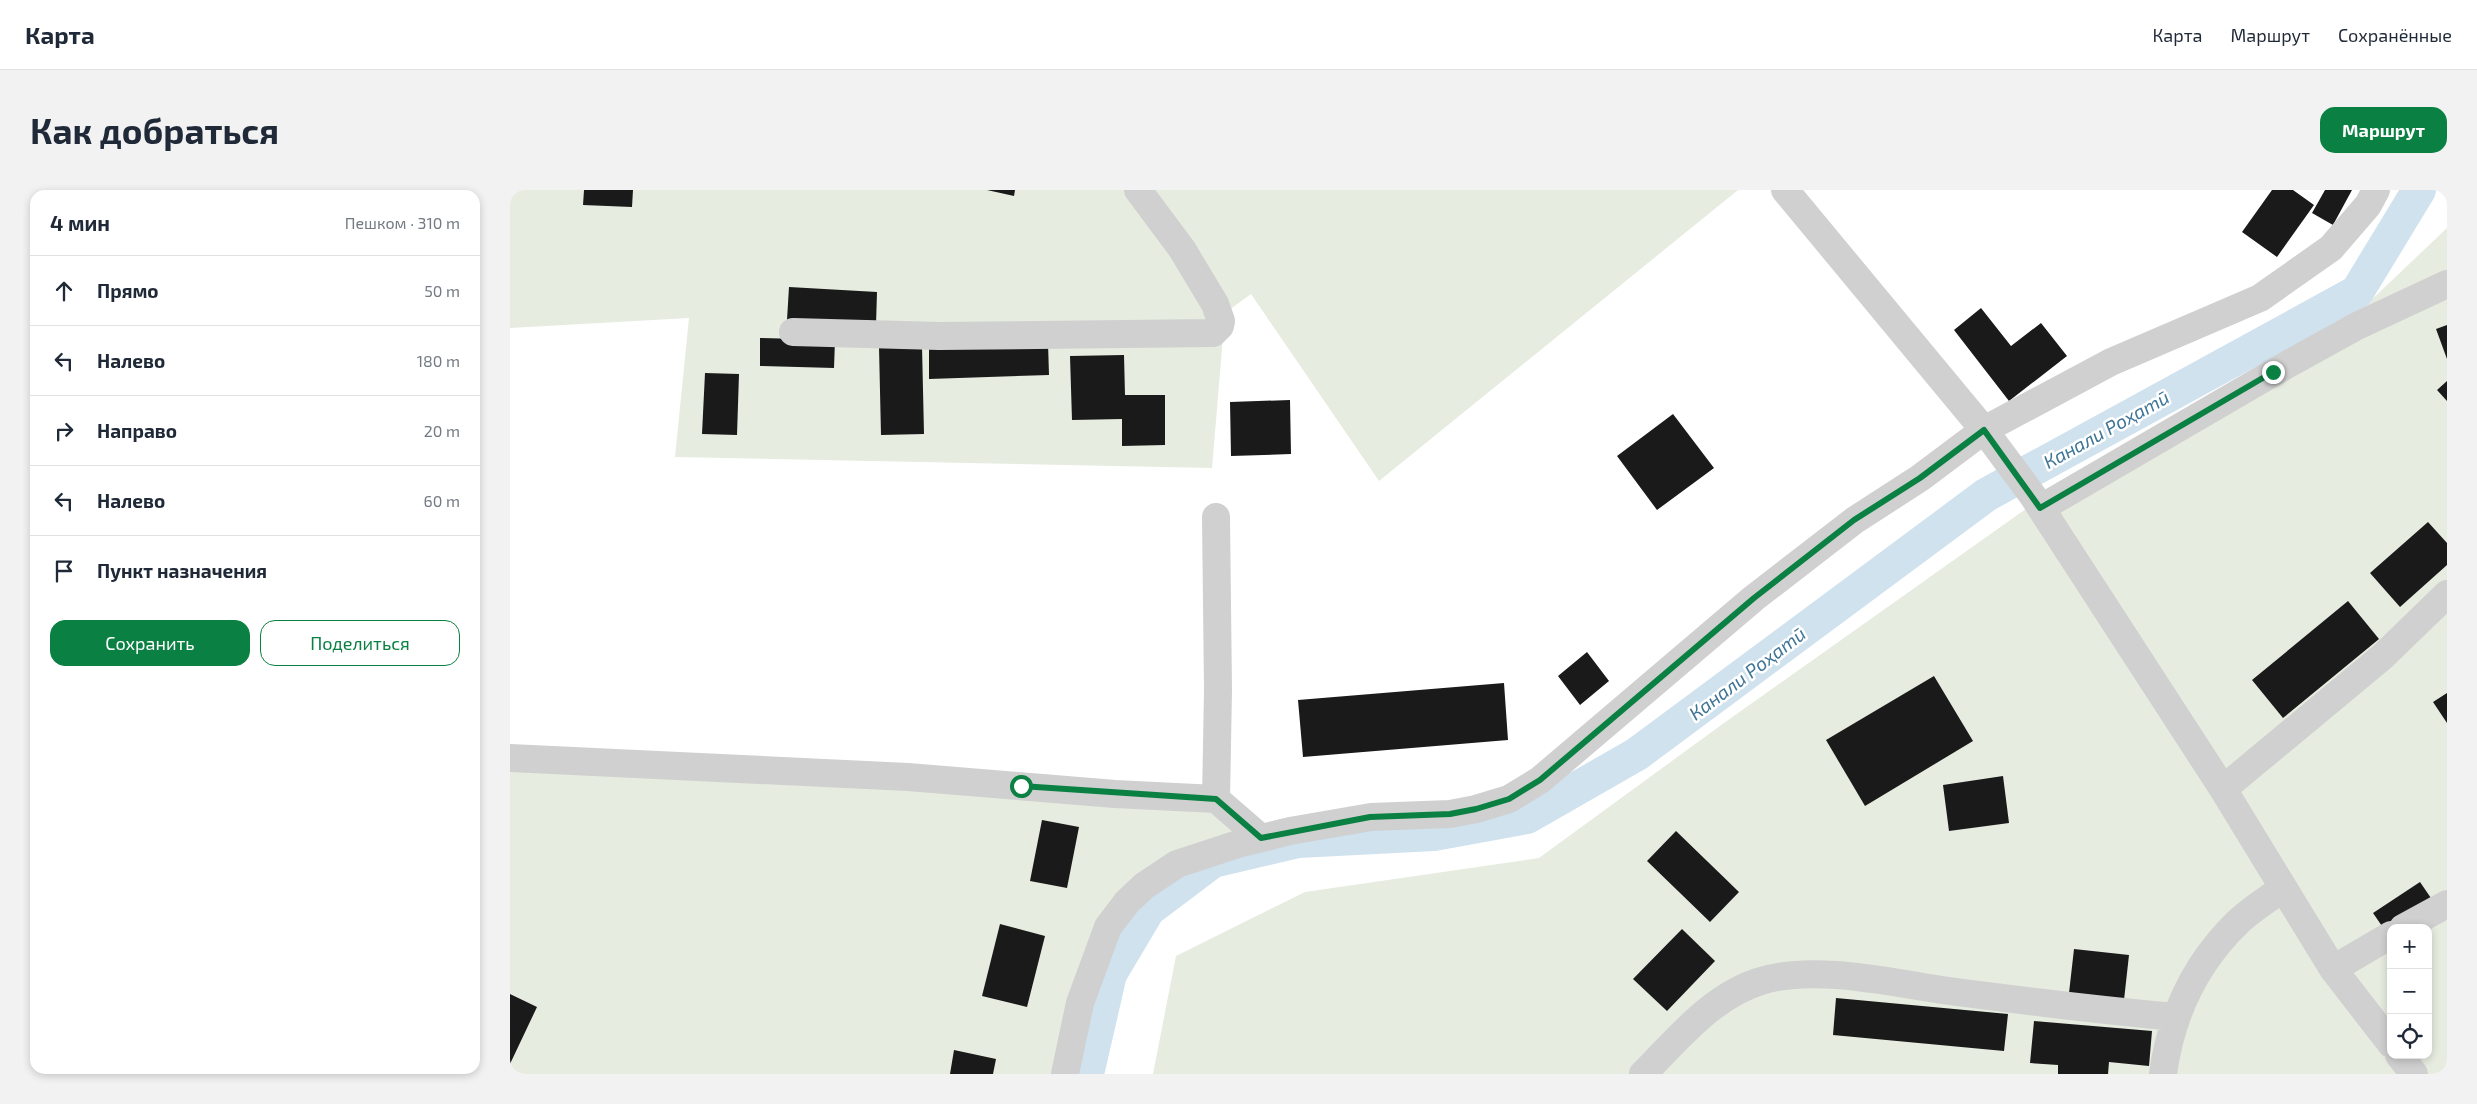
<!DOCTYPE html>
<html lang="ru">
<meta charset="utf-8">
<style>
:root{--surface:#fff;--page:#f2f2f3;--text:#1f2937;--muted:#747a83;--line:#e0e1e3;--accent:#0b8043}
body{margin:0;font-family:"Exo 2",sans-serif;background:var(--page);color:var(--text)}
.controls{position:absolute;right:15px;bottom:15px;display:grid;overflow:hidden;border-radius:10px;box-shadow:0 2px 8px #0003}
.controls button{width:45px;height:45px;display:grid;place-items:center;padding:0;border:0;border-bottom:1px solid var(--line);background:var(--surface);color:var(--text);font:25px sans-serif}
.stop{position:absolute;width:15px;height:15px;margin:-11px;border:4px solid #0b8043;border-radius:50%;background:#fff}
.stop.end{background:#0b8043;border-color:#fff;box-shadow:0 1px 5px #0008}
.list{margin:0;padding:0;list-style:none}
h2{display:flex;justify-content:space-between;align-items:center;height:65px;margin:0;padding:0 20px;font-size:21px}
h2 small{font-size:16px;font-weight:400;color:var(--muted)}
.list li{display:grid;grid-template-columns:32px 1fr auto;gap:15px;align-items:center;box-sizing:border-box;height:70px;padding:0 20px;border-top:1px solid var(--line)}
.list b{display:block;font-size:19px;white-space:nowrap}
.list em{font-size:16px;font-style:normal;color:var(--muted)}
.actions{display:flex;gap:10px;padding:15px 20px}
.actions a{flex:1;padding:11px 0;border:1px solid var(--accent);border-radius:15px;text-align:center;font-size:18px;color:var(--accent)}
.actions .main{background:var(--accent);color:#fff}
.icon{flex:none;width:28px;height:28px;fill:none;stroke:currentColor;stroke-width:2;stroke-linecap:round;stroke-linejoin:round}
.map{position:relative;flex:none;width:1937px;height:884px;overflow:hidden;border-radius:15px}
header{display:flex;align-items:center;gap:30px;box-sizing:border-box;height:70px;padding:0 25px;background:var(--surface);border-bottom:1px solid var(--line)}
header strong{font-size:24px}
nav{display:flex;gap:28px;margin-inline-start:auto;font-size:18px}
.intro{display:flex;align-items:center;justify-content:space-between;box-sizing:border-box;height:120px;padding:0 30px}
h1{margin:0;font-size:35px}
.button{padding:12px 22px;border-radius:15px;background:var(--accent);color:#fff;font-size:18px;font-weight:700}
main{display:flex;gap:30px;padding:0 30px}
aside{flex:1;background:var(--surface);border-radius:15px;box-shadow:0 2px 8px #0003}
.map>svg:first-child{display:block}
.green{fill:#e6ecdf;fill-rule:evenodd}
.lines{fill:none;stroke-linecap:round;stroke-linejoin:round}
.canal{stroke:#cfe2ee;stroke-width:34}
.building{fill:#1a1a1a}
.minor{stroke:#d0d0d0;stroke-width:28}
.route{stroke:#0b8043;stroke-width:6}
.labels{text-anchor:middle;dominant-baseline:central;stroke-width:5;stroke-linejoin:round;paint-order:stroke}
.water-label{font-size:19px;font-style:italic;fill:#3f7597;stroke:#fff}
</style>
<header>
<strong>Карта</strong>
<nav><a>Карта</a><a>Маршрут</a><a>Сохранённые</a></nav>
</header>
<div class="intro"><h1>Как добраться</h1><a class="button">Маршрут</a></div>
<main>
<aside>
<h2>4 мин<small>Пешком · 310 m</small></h2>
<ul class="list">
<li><svg class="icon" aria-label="ahead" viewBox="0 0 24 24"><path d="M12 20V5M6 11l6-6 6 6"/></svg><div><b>Прямо</b></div><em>50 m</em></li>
<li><svg class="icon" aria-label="left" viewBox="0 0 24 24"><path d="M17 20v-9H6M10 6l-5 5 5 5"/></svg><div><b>Налево</b></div><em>180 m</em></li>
<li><svg class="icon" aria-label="right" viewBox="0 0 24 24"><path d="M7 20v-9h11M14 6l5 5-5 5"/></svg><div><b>Направо</b></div><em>20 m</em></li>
<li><svg class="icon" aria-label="left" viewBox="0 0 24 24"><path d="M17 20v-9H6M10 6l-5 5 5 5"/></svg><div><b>Налево</b></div><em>60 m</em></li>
<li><svg class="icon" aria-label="arrive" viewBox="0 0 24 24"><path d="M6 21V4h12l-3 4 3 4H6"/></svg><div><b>Пункт назначения</b></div></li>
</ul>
<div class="actions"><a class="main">Сохранить</a><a>Поделиться</a></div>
</aside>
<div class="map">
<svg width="1937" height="884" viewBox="0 0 1937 884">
<rect width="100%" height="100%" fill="#fff"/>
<!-- green -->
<path class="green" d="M0 0H1228L869 291 741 104 715 123 702 278 165 267 179 128 0 138Z
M1937 38V884H643L666 766 795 702 1029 668 1214 533 1520 316 1856 115ZM1881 738H1918V865H1881Z
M0 564 712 604 769 645 620 691 553 884H0Z"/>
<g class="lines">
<!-- canal -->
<path class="canal" d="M577 884 600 784 638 720 703 671 788 651 924 644 1017 627 1127 564 1476 305 1847 102 1909 0"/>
</g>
<!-- building -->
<path class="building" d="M74 0H123L122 17 73 15Z
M477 0H505L504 6Z
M1762 0H1783L1804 15 1767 67 1732 42Z
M1815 0H1842L1823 35 1802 23Z
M279 97 367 102 366 135 277 130Z
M1471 118 1501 156 1531 133 1557 166 1499 211 1444 140Z
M1937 135V169L1926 139Z
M250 148 325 150 324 178 250 176Z
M538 153 539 185 419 189V157Z
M412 156 414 244 371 245 369 157Z
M614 165 615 205H655V255L612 256V229L562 230 560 166Z
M195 183 229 184 227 245 192 244Z
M1937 191V211L1927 200Z
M780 210 781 264 721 266 720 212Z
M1163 224 1204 278 1147 320 1107 266Z
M1918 332 1937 353V375L1890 417 1860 383Z
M1838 411 1869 449 1773 528 1742 490Z
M1077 462 1099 491 1070 515 1048 486Z
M1424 486 1463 551 1355 616 1316 550Z
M994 493 998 550 793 567 788 510Z
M1937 503V533L1923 512Z
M1493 586 1499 633 1439 641 1433 595Z
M532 630 569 637 557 698 520 691Z
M1166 641 1229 702 1200 732 1137 671Z
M1910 692 1923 711 1876 742 1863 723Z
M490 734 535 746 517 817 472 806Z
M1172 739 1205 771 1157 821 1123 789Z
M1564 759 1619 765 1614 810 1559 803Z
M0 804 27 817 0 874Z
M1326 808 1498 824 1494 861 1323 845Z
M1524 831 1642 841 1639 876 1599 872 1598 884H1548V875L1520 873Z
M444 860 486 869 483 884H440Z"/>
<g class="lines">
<!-- minor -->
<path class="minor" d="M1275 0 1474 240 1523 306 1713 599 1823 779 1881 854
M283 142 429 146 703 143 710 136 711 131 705 114 672 59 628 0
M1531 318 1780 173 1847 136 1937 94
M0 568 398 587 605 604 706 609 751 648
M1713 599 1872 467 1937 404
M706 609 708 500 706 327
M1893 738 1937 714
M1823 779 1881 745
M1889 865 1904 884
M555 884 570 813 598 737 617 712 634 696 667 674 728 654 780 641 861 627 940 624 966 619 999 609 1030 590 1244 408 1345 330 1410 288 1474 240 1601 172 1750 108 1821 58 1858 15 1866 0
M1133 884C1167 850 1203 805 1251 791 1304 774 1384 793 1439 801 1515 811 1590 820 1665 827
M1653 884C1661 825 1685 773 1729 731 1742 719 1758 709 1772 699"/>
</g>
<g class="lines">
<!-- route -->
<path class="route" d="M511 596 706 609 751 648 860 627 940 624 966 619 999 609 1030 590 1244 408 1344 330 1410 288 1474 240 1530 318 1763 182"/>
</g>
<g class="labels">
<!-- water labels -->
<g class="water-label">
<text transform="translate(1596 239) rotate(-29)">Канали Роҳатӣ</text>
<text transform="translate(1237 483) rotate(-37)">Канали Роҳатӣ</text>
</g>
</g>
</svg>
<div class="controls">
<button>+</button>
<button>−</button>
<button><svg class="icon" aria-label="locate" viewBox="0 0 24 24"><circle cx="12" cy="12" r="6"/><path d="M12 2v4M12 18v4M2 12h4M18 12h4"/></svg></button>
</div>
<div class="stop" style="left:511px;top:596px"></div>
<div class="stop end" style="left:1763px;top:182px"></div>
</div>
</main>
